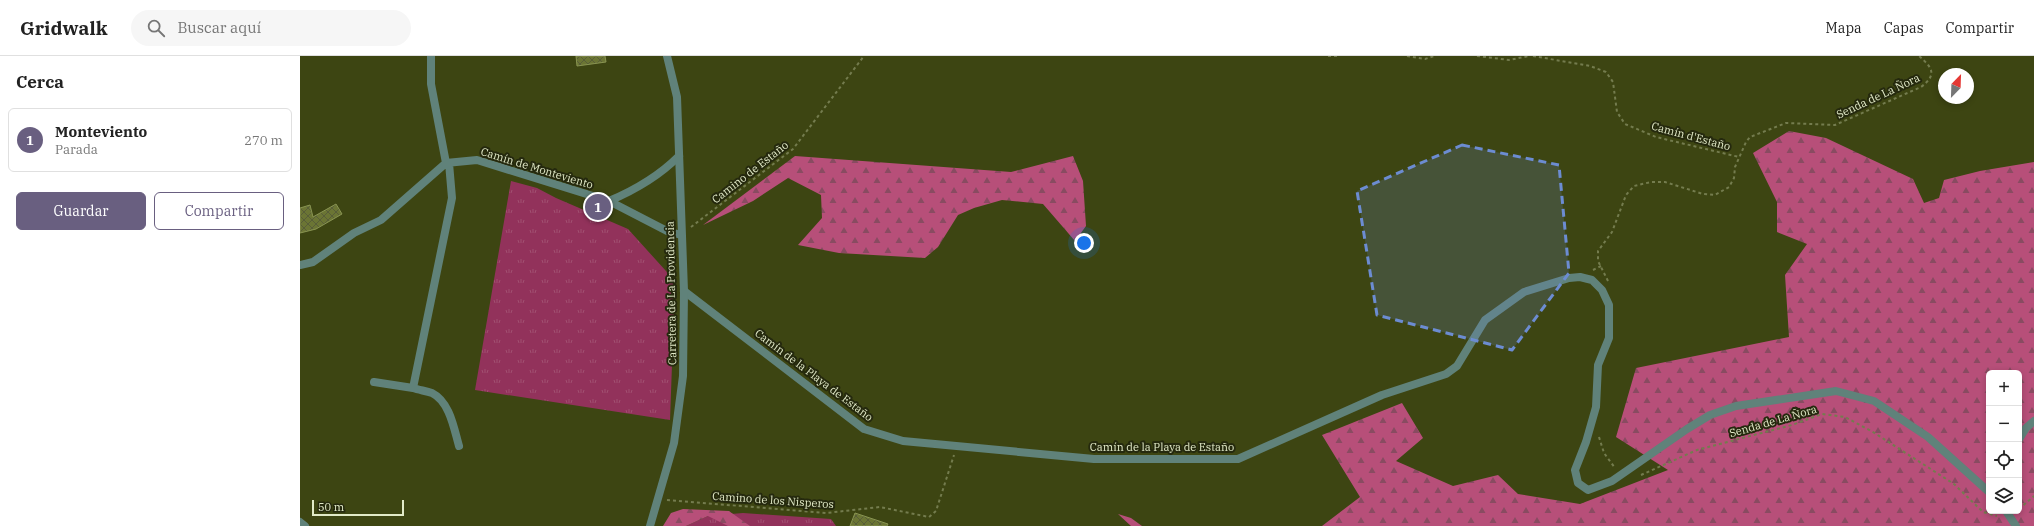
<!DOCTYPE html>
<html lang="es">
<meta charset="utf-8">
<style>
:root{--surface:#fff;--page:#f6f6f6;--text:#222;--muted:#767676;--line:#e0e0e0;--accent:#695f80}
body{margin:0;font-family:"IBM Plex Serif",serif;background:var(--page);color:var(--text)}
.controls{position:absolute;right:12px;bottom:12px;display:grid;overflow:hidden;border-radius:6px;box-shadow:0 2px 6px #0003}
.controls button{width:36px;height:36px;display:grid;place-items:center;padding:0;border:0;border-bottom:1px solid var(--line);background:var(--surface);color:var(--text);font:20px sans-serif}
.compass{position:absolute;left:1638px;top:12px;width:36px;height:36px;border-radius:50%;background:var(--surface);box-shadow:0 2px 6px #0003;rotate:23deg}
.scale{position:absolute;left:12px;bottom:10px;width:92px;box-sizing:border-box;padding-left:4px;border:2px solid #e2eac8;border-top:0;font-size:11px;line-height:14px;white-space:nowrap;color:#e2eac8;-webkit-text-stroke:3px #25290e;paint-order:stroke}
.you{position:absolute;left:784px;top:187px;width:14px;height:14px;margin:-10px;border:3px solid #fff;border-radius:50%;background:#1a73e8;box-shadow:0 0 0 6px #1a73e833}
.badge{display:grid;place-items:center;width:26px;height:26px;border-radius:50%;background:var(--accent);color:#fff;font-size:13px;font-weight:700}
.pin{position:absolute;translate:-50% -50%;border:2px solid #fff;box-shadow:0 1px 4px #0006}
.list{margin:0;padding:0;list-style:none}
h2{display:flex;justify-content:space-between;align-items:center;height:52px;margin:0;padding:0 16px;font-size:17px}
h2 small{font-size:13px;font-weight:400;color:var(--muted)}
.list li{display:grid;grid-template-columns:26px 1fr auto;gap:12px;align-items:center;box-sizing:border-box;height:64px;margin:0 8px 8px;padding:0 8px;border:1px solid var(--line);border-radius:6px}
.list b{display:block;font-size:15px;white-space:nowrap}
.list p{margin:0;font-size:13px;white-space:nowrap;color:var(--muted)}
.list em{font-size:13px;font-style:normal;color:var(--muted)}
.actions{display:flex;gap:8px;padding:12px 16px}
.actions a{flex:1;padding:9px 0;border:1px solid var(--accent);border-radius:6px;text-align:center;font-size:14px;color:var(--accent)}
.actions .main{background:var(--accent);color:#fff}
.icon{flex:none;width:22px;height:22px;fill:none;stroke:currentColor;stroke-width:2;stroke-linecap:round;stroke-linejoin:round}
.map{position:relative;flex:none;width:1734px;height:470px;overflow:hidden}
header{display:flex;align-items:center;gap:24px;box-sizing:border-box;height:56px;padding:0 20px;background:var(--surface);border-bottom:1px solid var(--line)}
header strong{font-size:19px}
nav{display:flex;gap:22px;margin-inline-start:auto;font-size:14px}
.search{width:280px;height:36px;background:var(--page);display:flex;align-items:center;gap:10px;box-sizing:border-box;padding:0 14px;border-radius:22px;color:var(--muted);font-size:15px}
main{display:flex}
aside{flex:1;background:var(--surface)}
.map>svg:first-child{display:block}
.grass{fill:url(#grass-tufts)}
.forest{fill:url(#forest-firs);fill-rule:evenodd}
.building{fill:url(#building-cross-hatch);stroke:#899452}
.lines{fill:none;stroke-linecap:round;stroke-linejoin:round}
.path{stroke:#747c4e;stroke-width:2;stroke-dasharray:3 3;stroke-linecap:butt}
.minor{stroke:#60827a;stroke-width:8}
.tertiary{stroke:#60827a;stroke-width:8}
.marked{fill:#6c8cd2;fill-opacity:0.2;stroke:#6c8cd2;stroke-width:3;stroke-dasharray:8 5;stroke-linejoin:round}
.labels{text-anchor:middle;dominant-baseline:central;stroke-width:4;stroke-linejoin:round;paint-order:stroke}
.street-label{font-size:11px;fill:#e2eac8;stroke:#25290e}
</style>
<header>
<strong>Gridwalk</strong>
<div class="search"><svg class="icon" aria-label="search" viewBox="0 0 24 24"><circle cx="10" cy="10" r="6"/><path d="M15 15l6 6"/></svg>Buscar aquí</div>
<nav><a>Mapa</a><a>Capas</a><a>Compartir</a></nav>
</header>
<main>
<aside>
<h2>Cerca<small></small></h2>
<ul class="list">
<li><span class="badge">1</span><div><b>Monteviento</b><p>Parada</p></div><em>270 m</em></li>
</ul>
<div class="actions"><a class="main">Guardar</a><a>Compartir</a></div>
</aside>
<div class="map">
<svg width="1734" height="470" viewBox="0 0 1734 470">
<defs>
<pattern id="grass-tufts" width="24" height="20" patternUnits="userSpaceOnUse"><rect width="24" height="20" fill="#92325b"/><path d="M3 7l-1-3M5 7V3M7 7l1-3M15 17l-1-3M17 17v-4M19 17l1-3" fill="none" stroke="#a15071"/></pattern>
<pattern id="forest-firs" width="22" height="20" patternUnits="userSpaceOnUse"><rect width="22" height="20" fill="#b74f79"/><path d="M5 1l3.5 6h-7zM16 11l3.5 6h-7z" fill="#894b61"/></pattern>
<pattern id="building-cross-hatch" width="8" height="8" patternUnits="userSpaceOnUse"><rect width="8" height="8" fill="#6b7534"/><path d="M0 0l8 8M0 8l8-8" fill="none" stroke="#585e38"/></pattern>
</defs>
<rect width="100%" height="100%" fill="#3d4512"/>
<!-- grass -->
<path class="grass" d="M211 125 237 132 256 142 328 173 375 225 370 364 175 334Z
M443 457 531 463 536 470H386L408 460Z"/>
<!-- forest -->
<path class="forest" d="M1489 75 1526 82 1613 123 1624 147 1639 142 1644 124 1680 115 1734 106V470H1022L1060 441 1022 379 1102 347 1123 382 1096 405 1153 430 1198 419 1218 438 1280 448 1368 414 1316 381 1336 312 1489 281 1485 219 1507 188 1477 176V146L1453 97ZM1689 317H1719V455H1689Z
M495 100 711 116 773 100 783 125 786 170 775 185 743 148 702 144 674 152 658 159 638 191 625 202 539 197 498 189 522 162 521 139 488 122 453 145 403 169Z
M383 453 429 455 450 470H428L408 460 386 470H363L371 457Z
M818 458 831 462 842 470H831Z"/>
<!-- building -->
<path class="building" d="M276 0H305L306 6 277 10Z
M36 148 42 158 16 173 0 177V152L10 149 13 161Z
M555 457 588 468 587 470H550Z"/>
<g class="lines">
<!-- path -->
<path class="path" d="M1028 0H1038
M1107 0 1125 3 1134 0
M1177 0 1209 4 1229 0
M1233 0 1290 10 1306 16 1313 26 1317 56 1325 68 1356 81 1439 101
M391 171 493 93 564 0
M1293 214 1301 210
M1308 225 1298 205V195L1312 176 1326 139 1334 130 1351 126H1365L1403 138 1415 139 1429 131 1434 122 1435 111 1446 86 1450 81 1486 67 1535 69 1621 31C1637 19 1633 12 1619 0
M1299 381 1304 397 1315 412
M1341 419 1397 394 1492 369 1522 358 1545 361 1573 376 1654 428 1683 456 1697 460
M367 444 526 457 580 451 629 461 636 455 654 399
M1719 453 1734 440"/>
<!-- minor -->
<path class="minor" d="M131 0V28L146 107
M309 145C335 134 359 120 379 100
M0 209 13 206 54 177 81 164 146 107 177 104 309 145 367 175 381 179
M384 235 564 373 603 385 794 403H938L1082 339 1146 318 1157 310 1185 264 1224 236 1269 222 1280 221 1292 224 1302 234 1309 249V282L1298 309 1296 351 1286 386 1275 414 1278 427 1288 434 1312 425 1387 373 1410 359 1436 350 1536 335 1574 345 1628 381 1689 436
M74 326 113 332 152 142 149 107
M113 332C119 334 126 335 132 337 150 346 154 373 159 390
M1719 383 1726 372 1734 365
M1706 455 1716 470
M0 466 5 470"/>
<!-- tertiary -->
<path class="tertiary" d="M350 470 374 387 383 320 384 235 377 41 367 0"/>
</g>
<!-- marked area -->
<path class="marked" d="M1162 89 1259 109 1269 217 1212 294 1077 259 1057 135Z"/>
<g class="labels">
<!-- street labels -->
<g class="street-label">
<text transform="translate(1578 40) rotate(-25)">Senda de La Ñora</text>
<text transform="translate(1391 80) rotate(15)">Camín d'Estaño</text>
<text transform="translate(237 112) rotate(17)">Camín de Monteviento</text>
<text transform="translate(450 116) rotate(-38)">Camino de Estaño</text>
<text transform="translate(371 237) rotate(-91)">Carretera de La Providencia</text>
<text transform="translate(514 319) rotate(37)">Camín de la Playa de Estaño</text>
<text transform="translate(1473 365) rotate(-16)">Senda de La Ñora</text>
<text x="862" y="391">Camín de la Playa de Estaño</text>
<text transform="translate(473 444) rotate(4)">Camino de los Nisperos</text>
</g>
</g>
</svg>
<div class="controls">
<button>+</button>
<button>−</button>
<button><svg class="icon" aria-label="locate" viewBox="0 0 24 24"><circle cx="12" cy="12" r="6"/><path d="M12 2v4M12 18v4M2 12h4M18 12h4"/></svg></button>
<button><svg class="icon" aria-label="layers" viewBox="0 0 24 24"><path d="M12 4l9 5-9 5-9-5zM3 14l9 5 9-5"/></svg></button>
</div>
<svg class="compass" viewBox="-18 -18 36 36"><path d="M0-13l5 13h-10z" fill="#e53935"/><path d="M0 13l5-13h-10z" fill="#767676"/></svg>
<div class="scale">50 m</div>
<div class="you"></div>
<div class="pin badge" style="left:298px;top:151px">1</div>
</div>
</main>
